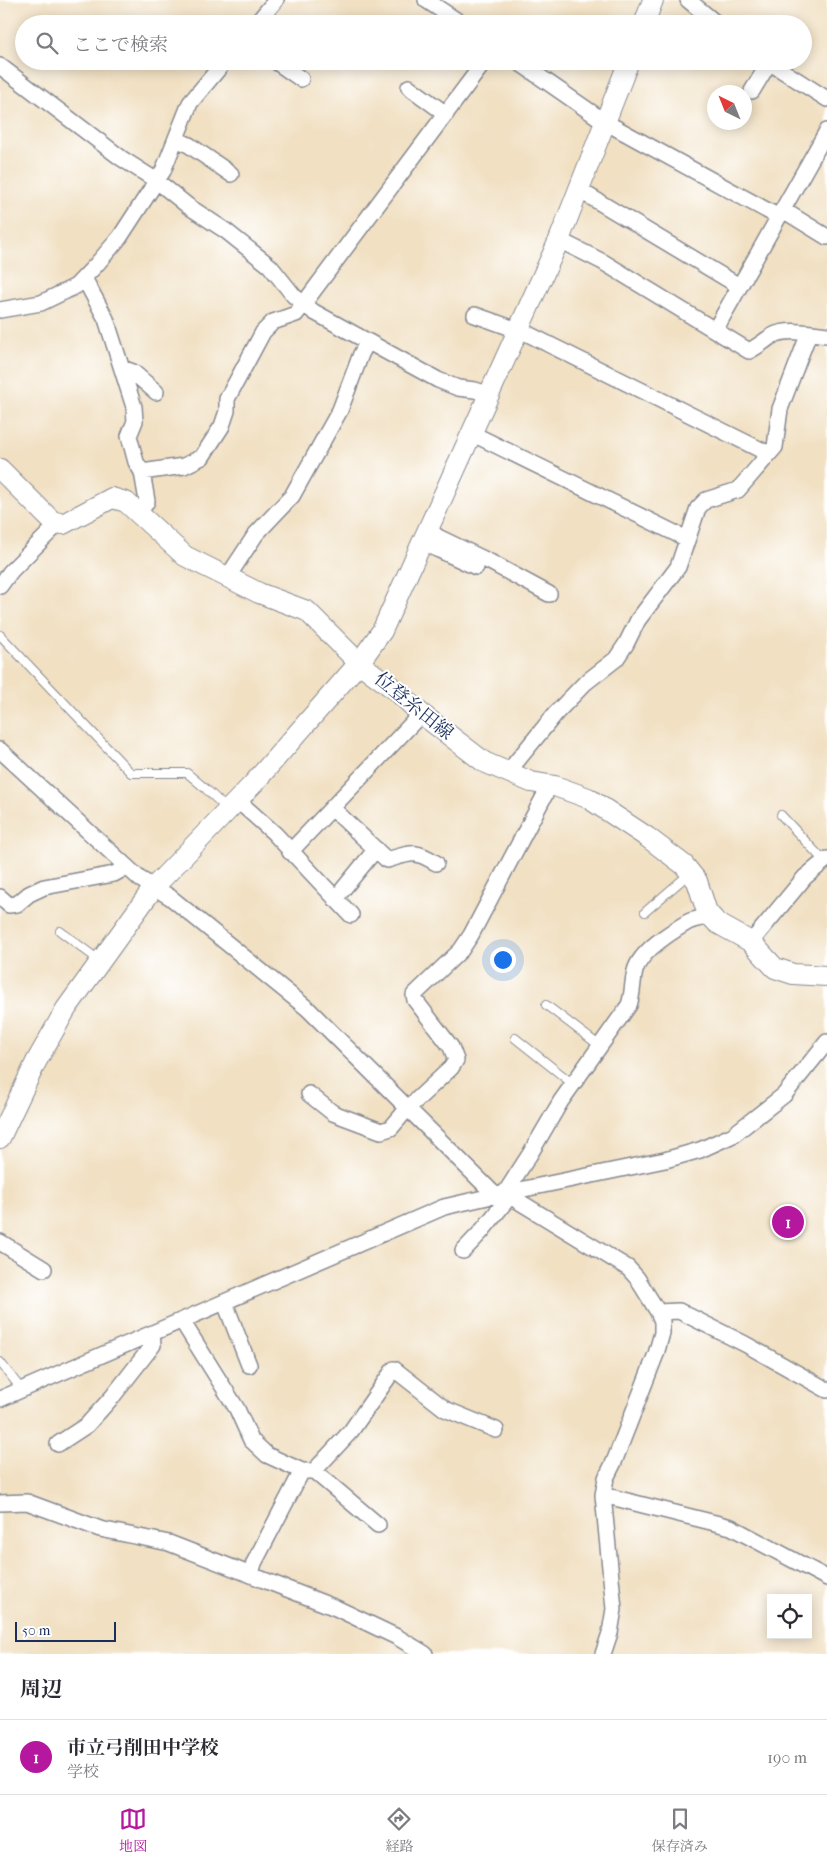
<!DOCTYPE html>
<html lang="ja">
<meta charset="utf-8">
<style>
:root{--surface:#fff;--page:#f7f7f7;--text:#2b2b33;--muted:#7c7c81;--line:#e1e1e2;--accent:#b5179e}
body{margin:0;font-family:"IM FELL French Canon","Noto Serif JP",serif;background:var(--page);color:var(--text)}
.controls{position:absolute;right:15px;bottom:15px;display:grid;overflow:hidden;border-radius:0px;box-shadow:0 2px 12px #0003}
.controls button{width:45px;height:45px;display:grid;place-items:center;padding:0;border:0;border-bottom:1px solid var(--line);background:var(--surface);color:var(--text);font:25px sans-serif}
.compass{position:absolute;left:707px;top:85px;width:45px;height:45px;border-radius:50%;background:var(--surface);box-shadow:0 2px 12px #0003;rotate:317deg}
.scale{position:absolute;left:15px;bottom:12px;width:101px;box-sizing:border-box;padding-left:5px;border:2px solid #1b2f5e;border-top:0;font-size:14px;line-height:18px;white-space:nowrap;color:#1b2f5e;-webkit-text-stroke:4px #fff;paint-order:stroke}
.you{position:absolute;left:502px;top:959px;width:18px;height:18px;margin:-12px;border:4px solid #fff;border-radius:50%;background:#1a73e8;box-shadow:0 0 0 8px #1a73e833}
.badge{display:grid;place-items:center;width:32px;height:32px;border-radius:50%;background:var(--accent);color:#fff;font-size:16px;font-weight:700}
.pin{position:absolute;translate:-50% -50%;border:2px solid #fff;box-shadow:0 1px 5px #0006}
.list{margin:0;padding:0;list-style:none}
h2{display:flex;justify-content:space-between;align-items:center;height:65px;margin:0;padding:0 20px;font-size:21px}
h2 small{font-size:16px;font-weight:400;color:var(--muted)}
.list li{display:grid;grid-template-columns:32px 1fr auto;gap:15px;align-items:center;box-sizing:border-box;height:75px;padding:0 20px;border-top:1px solid var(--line)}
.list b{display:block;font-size:19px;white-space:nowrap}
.list p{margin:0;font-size:16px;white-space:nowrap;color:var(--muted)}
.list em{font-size:16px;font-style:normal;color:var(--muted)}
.icon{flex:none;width:28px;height:28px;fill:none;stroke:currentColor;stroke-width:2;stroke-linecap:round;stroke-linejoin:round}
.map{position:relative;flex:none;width:827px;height:1654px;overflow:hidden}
.search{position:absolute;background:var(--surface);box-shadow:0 2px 12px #0003;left:15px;right:15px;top:15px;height:55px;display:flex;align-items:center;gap:12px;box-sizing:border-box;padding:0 18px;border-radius:28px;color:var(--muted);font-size:19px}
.sheet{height:140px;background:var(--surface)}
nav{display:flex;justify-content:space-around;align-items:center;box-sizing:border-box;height:70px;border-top:1px solid var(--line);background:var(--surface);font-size:14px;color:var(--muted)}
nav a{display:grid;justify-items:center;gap:2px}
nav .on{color:var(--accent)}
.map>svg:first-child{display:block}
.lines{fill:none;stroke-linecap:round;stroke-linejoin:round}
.lane-casing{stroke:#868890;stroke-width:10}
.street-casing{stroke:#868890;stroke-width:18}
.secondary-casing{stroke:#868890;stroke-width:22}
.lane{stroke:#fff;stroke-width:8}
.street{stroke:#fff;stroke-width:15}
.secondary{stroke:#fff;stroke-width:20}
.labels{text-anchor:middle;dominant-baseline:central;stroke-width:4;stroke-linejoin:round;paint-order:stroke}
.street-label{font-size:19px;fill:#1b2f5e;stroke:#fff}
</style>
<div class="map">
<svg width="827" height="1654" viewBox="0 0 827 1654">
<rect width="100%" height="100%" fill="#fff"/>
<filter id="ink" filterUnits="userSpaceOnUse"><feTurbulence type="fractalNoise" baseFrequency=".02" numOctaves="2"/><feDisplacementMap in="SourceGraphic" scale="10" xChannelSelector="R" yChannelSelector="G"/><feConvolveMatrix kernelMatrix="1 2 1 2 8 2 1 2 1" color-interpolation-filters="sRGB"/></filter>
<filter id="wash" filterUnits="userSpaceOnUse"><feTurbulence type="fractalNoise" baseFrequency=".0096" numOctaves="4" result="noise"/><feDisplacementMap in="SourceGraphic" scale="20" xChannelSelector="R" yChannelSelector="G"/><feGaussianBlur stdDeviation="1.12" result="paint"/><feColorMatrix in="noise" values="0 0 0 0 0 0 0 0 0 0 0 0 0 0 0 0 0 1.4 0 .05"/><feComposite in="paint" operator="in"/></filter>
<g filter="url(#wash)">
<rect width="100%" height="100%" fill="#f1e0c2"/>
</g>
<g filter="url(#ink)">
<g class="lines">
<defs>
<path id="lane" d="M0 635 131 773H187L206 789 228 810
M781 815 824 861
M645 912 690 873
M60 931 100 961
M546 1005 600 1046
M515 1038 573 1084
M0 1362 22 1390"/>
<path id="street" d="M426 0 462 24
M688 0 717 24
M256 24 276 0
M275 61 301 79
M517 61 605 122 779 217
M767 61 827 99
M0 66 121 158 157 181 188 206 226 231 270 266 294 296 314 312 438 380 458 388 475 390 488 394
M409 87 446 114
M752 91 769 63
M176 139 189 145 231 174
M579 190 739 286
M783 210 827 237
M559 240 603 262 749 351C757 347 764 341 772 336 786 328 812 333 827 335
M84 278 106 319 134 407 135 421 129 436 136 462 142 472 147 501 139 514
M0 310 41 303 76 286 96 265 120 237 163 171 190 103 225 61
M475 315 526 333 769 454
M715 330 827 131
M122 368 133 372 156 392
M471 433 687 539
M142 472 184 466 202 457 222 426 227 411V399L263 332 273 322 296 314 485 61
M428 529 438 537 490 562 549 594
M422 542 476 567
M227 578 256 534 292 496 340 410 361 354 367 343
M0 586 11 571 58 524
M0 750 140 879 170 897 308 1009 495 1195
M508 772 556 713 585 683 616 659 626 644 638 620 678 567 698 508 706 500 738 490 775 447 780 409 809 333
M237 800 274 833 351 915
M332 808 387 860C411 853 414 849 436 863
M290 852 421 714
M0 897 9 905 17 904 29 894 44 887 114 874 127 867
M335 899 376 849
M751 942 805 877 827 859
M309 1094 333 1113 381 1131 391 1128 408 1108 451 1068 456 1060 451 1047 415 1000 414 995 461 950 471 935 550 785
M505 1193 628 1268 637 1278 658 1312 662 1321V1333L656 1354 614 1462 606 1478 603 1495 614 1609 610 1633 603 1654
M505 1193 530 1154 561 1101 629 1005C633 994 632 983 635 971 640 951 671 932 688 922 694 919 703 918 710 916
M0 1242 44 1269
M463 1251 481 1232 510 1196
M225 1303 249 1365
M658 1312 679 1311 745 1344 827 1390
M182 1321 237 1409 251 1440 267 1455 302 1471 254 1563 251 1575
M0 1399 444 1207 505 1193 665 1160 700 1150 733 1135 784 1095 827 1042
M58 1444 87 1425 113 1396 153 1345 152 1334
M306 1471H314L378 1525
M314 1471 351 1431 394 1369 445 1409 496 1430
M603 1495 731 1527 827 1578
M0 1503 27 1502 100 1529 169 1543 336 1608 397 1637 425 1654"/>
<path id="secondary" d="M644 24 653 0
M0 469 52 521 63 524 112 498 126 502 185 556 259 593 307 611 359 663 398 692 419 712 484 762 531 782 555 786 588 798 647 837 684 865 697 881 707 912 717 923 751 942 775 968 793 974 827 976
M0 1138 36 1062 66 1009 154 887 254 783 359 663 382 631 559 240 629 61"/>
</defs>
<!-- lane casing -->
<use href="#lane" class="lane-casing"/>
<!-- street casing -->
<use href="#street" class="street-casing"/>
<!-- secondary casing -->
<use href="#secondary" class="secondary-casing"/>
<!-- lane -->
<use href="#lane" class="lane"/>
<!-- street -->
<use href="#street" class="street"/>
<!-- secondary -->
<use href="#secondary" class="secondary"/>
</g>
</g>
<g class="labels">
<!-- street labels -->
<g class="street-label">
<text transform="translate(414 706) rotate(39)">位登糸田線</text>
</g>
</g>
</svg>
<div class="controls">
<button><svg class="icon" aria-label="locate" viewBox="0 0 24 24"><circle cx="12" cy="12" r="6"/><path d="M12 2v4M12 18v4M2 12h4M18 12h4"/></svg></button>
</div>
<svg class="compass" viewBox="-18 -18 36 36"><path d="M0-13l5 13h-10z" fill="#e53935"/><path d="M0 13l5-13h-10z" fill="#7c7c81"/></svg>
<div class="scale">50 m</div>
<div class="you"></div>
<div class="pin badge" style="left:788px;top:1222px">1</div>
<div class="search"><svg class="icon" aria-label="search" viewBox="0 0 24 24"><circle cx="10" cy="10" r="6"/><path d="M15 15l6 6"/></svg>ここで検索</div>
</div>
<section class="sheet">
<h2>周辺<small></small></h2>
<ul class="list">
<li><span class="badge">1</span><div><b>市立弓削田中学校</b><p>学校</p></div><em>190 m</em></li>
</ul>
</section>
<nav>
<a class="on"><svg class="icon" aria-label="map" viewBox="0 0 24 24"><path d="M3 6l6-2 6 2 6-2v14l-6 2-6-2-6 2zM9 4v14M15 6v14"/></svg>地図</a>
<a><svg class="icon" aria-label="directions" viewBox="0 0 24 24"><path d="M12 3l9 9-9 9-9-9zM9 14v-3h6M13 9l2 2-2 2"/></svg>経路</a>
<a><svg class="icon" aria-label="saved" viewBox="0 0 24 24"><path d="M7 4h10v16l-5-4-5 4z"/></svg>保存済み</a>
</nav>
